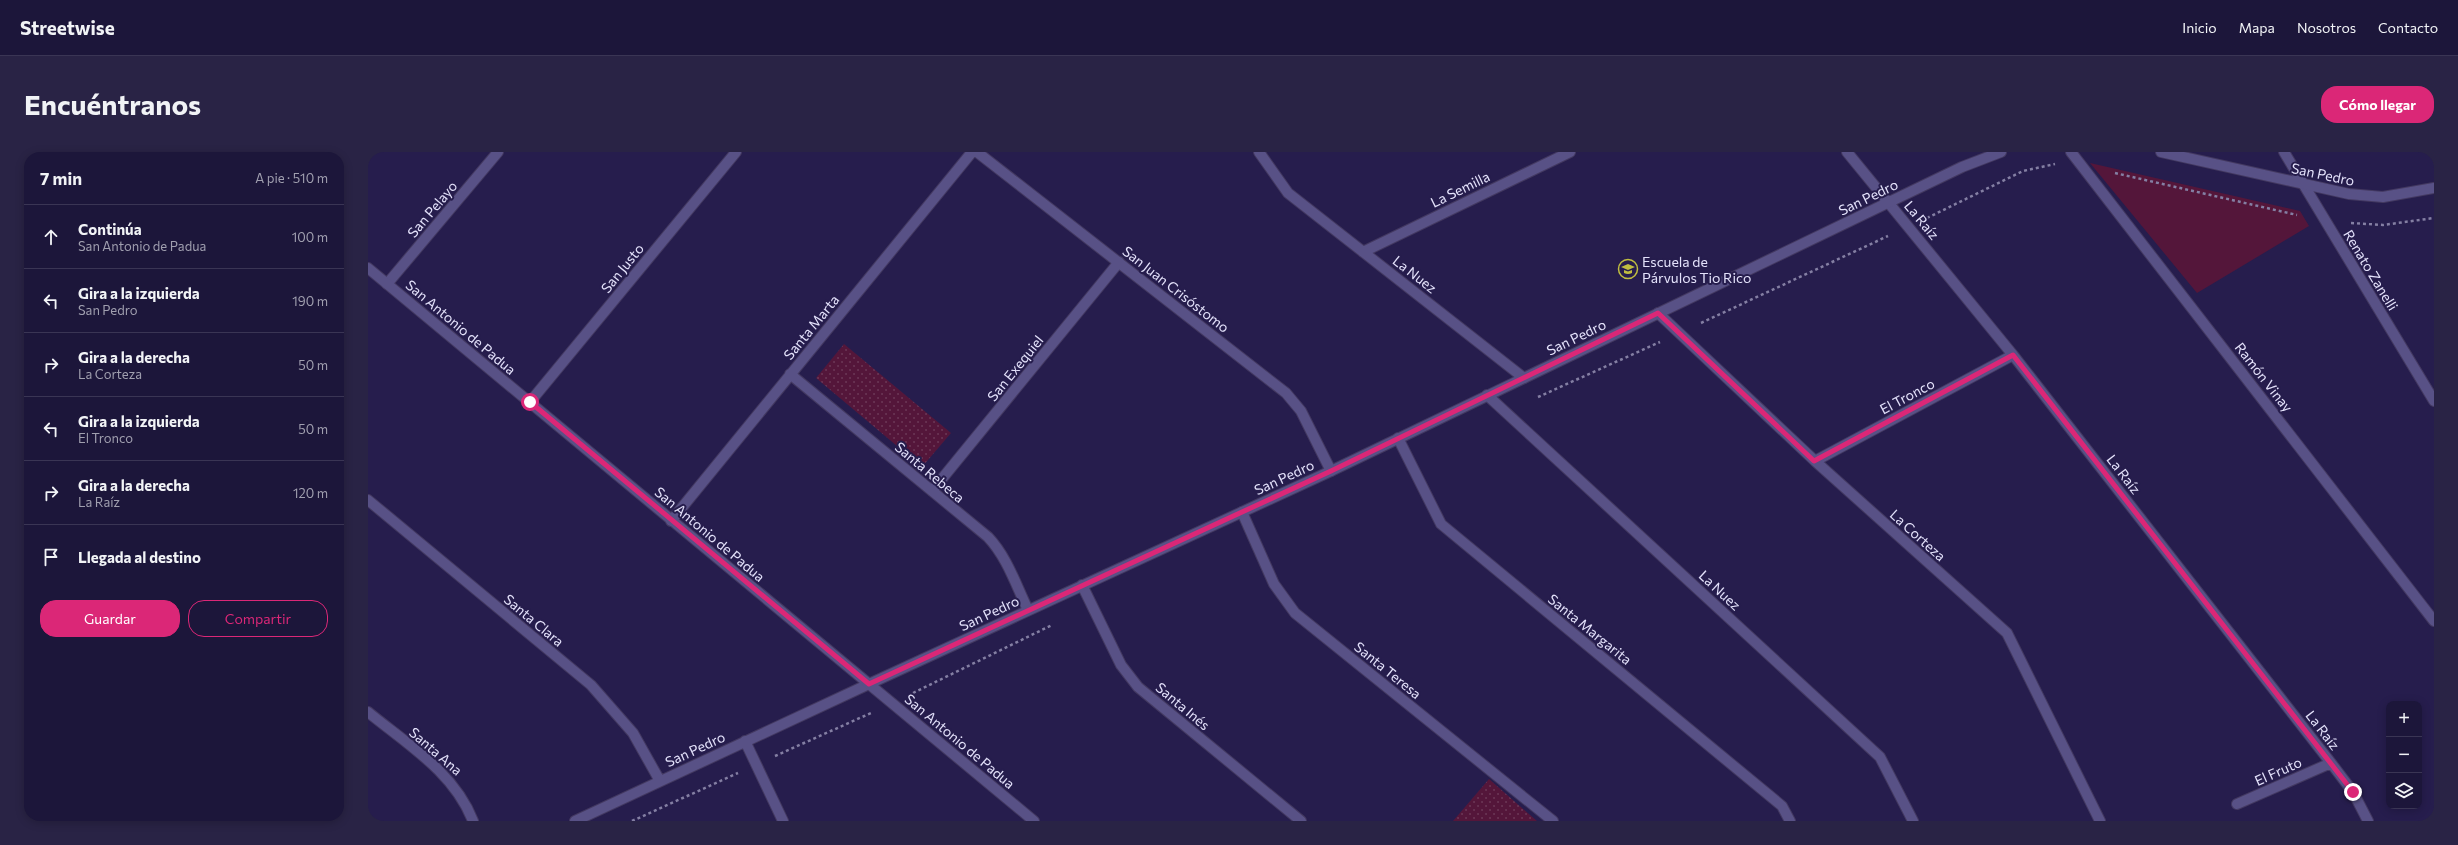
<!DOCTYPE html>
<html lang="es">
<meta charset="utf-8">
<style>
:root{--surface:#1c163a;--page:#292345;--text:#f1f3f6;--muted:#a09faf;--line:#3a3554;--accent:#db2777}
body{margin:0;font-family:Commissioner,sans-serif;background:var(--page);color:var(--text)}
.controls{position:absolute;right:12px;bottom:12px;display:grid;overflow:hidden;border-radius:8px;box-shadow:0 2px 10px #0003}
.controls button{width:36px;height:36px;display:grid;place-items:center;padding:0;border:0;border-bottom:1px solid var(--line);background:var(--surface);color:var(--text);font:20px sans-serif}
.stop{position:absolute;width:12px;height:12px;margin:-9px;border:3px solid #db2777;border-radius:50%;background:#fff}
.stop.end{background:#db2777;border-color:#fff;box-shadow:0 1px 4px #0008}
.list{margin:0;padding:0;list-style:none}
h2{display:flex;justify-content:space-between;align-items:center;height:52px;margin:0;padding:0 16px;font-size:17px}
h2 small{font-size:13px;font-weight:400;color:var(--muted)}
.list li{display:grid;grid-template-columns:26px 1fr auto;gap:12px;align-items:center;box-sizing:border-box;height:64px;padding:0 16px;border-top:1px solid var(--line)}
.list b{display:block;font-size:15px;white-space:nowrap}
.list p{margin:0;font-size:13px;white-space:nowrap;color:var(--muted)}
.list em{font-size:13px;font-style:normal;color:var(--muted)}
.actions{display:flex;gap:8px;padding:12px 16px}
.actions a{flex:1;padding:9px 0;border:1px solid var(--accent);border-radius:16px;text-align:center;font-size:14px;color:var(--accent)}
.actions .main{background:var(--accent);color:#fff}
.icon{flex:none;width:22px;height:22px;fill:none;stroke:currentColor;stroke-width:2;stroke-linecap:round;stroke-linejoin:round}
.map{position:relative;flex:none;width:2066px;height:669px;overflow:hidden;border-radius:16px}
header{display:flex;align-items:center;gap:24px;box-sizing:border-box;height:56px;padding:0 20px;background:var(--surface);border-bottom:1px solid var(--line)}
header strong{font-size:19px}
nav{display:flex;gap:22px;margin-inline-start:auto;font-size:14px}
.intro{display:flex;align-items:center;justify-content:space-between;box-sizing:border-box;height:96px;padding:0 24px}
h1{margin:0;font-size:28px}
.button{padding:10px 18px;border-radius:16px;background:var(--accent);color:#fff;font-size:14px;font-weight:700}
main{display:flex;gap:24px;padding:0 24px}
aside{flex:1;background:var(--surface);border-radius:16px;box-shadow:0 2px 10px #0003}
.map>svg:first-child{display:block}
.grass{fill:url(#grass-dots)}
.park{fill:#54163a}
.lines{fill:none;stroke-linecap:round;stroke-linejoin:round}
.minor-casing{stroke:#433961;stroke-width:12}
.tertiary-casing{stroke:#433961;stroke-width:12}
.path{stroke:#847fa3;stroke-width:2.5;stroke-dasharray:3 3;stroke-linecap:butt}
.minor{stroke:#585186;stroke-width:10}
.tertiary{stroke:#585186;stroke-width:10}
.route{stroke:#db2777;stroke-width:5}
.labels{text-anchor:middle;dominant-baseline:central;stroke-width:4;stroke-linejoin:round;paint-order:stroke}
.street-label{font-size:14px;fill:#e4e2fb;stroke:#261d4d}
.poi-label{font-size:14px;fill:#e4e2fb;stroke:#261d4d;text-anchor:start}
</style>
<header>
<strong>Streetwise</strong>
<nav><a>Inicio</a><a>Mapa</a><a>Nosotros</a><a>Contacto</a></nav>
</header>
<div class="intro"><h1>Encuéntranos</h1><a class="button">Cómo llegar</a></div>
<main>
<aside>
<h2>7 min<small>A pie · 510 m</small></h2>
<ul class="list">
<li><svg class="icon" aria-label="ahead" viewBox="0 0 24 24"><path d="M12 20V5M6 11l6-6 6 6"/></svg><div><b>Continúa</b><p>San Antonio de Padua</p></div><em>100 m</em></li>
<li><svg class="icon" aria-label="left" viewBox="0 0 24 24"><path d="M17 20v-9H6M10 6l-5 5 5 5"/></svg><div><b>Gira a la izquierda</b><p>San Pedro</p></div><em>190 m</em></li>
<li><svg class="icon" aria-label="right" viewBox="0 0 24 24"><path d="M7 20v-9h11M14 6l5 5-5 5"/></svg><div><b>Gira a la derecha</b><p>La Corteza</p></div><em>50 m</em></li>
<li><svg class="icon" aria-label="left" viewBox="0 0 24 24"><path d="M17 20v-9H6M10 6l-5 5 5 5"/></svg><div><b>Gira a la izquierda</b><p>El Tronco</p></div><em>50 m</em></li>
<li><svg class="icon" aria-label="right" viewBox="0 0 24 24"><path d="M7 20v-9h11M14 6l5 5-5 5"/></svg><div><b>Gira a la derecha</b><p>La Raíz</p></div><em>120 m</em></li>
<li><svg class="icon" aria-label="arrive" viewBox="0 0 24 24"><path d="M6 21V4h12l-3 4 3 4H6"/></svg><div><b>Llegada al destino</b></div></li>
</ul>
<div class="actions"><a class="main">Guardar</a><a>Compartir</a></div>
</aside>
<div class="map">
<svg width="2066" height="669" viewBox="0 0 2066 669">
<defs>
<pattern id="grass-dots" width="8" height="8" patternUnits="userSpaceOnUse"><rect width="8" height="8" fill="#54163a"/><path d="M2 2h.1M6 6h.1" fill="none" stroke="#6c3857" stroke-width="1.8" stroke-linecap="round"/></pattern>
</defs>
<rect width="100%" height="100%" fill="#261d4d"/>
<!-- grass -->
<path class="grass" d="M476 192 583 281 554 315 448 226Z
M1121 627 1169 669H1085Z"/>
<!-- park -->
<path class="park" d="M1722 11 1932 59 1941 74 1829 141Z"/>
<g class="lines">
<defs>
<path id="minor" d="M609 0 918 241 933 259 963 319
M891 0 920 41 1156 226
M1479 0 1645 203 1963 611 1985 640 2000 669
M1703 0 2066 469
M1916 0 2066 249
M995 100 1202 0
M19 132 130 0
M1290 161 1447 309 1639 481 1732 669
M422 222 620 385C639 405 648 433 660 458
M1119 243 1512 605 1545 669
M162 250 368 0
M1030 286 1073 372 1414 654 1422 669
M1447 309 1645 203
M564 339 751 110
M0 348 223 533 265 581 292 629
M874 360 906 432 927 461 1185 669
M303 369 604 0
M714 433 753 513 770 535 933 669
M0 560C39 592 86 620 105 669
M377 589 415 669
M1869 652 1963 611
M207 669 501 532"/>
<path id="tertiary" d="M1793 0 1981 42 2015 45 2066 36
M0 116 666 669
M501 532 963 319 1594 15 1633 0"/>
</defs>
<!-- minor casing -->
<use href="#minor" class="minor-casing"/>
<!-- tertiary casing -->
<use href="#tertiary" class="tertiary-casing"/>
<!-- path -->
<path class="path" d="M1747 21 1929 63
M1559 66 1655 19 1687 12
M1983 71 2015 73 2066 66
M1333 171 1520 84
M1170 245 1292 190
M545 541 684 473
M407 604 503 561
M264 669 370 621"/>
<!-- minor -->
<use href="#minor" class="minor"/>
<!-- tertiary -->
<use href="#tertiary" class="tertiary"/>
</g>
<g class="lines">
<!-- route -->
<path class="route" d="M162 250 501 532 963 319 1290 161 1446 309 1645 203 1985 640"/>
</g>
<!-- icons -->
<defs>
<symbol id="school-ring" viewBox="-11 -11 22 22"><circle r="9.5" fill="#261d4d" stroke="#c0be40" stroke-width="1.5"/><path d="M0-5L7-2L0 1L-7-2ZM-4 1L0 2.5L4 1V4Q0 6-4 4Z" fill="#c0be40"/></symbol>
</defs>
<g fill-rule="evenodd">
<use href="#school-ring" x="1249" y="106" width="22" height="22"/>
</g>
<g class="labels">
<!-- street labels -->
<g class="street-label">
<text transform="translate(1955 22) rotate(12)">San Pedro</text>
<text transform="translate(1092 37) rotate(-26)">La Semilla</text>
<text transform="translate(1500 45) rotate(-26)">San Pedro</text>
<text transform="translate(64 57) rotate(-50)">San Pelayo</text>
<text transform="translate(1554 68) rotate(50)">La Raíz</text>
<text transform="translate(254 116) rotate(-51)">San Justo</text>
<text transform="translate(2003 118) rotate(59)">Renato Zanelli</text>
<text transform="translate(1047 122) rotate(38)">La Nuez</text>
<text transform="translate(808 137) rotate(38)">San Juan Crisóstomo</text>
<text transform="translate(93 175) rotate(40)">San Antonio de Padua</text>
<text transform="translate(443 175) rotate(-51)">Santa Marta</text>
<text transform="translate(1208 185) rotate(-26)">San Pedro</text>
<text transform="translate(647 216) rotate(-51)">San Exequiel</text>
<text transform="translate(1896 225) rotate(52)">Ramón Vinay</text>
<text transform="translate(1539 244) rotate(-28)">El Tronco</text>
<text transform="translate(562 320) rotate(40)">Santa Rebeca</text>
<text transform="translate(1756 322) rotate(52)">La Raíz</text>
<text transform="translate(916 325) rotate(-25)">San Pedro</text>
<text transform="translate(342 382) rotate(40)">San Antonio de Padua</text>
<text transform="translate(1550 383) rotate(42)">La Corteza</text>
<text transform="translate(1352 438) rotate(43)">La Nuez</text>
<text transform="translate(621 461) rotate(-25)">San Pedro</text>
<text transform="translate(166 468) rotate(40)">Santa Clara</text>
<text transform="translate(1222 477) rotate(39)">Santa Margarita</text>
<text transform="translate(1020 518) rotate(39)">Santa Teresa</text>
<text transform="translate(815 554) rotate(40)">Santa Inés</text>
<text transform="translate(1955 578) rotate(52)">La Raíz</text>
<text transform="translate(592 589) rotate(40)">San Antonio de Padua</text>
<text transform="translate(327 597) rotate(-25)">San Pedro</text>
<text transform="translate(68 599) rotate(41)">Santa Ana</text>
<text transform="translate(1910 619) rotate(-24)">El Fruto</text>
</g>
<!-- poi labels -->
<g class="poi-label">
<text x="1274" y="109">Escuela de<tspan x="1274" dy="16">Párvulos Tio Rico</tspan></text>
</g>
</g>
</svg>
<div class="controls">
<button>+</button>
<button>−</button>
<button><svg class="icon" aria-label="layers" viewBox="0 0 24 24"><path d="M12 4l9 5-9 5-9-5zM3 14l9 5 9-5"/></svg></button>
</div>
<div class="stop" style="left:162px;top:250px"></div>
<div class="stop end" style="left:1985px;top:640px"></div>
</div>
</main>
